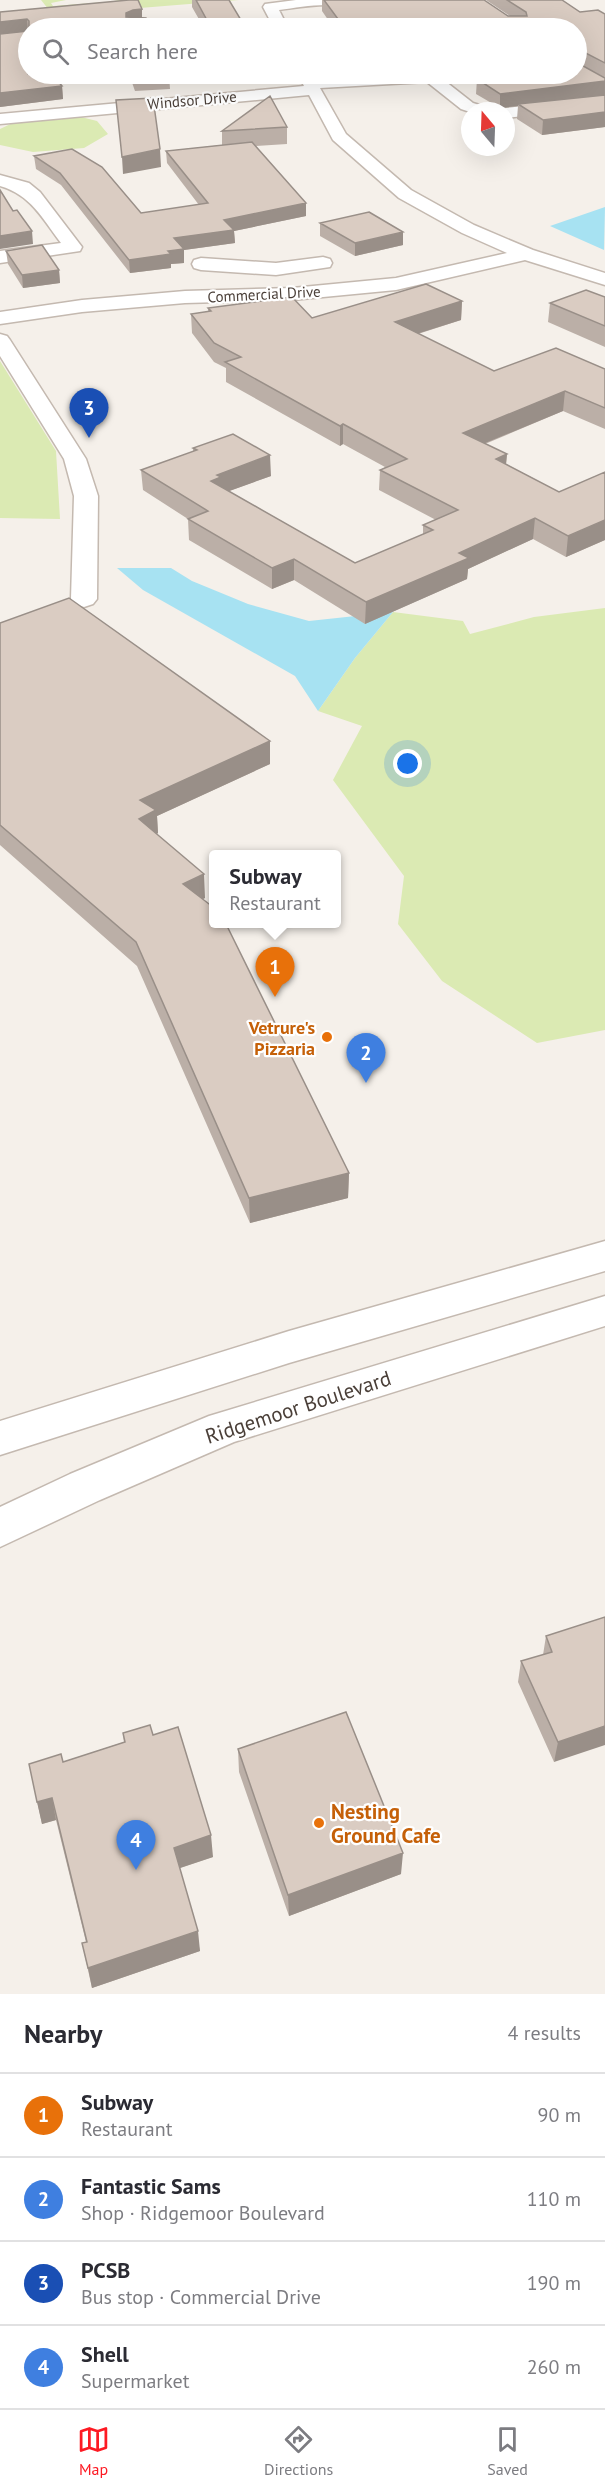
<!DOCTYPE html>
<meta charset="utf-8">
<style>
:root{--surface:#fff;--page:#f7f7f7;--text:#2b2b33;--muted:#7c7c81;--line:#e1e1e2;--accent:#fd1a23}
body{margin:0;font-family:"PT Sans",sans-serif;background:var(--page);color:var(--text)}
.compass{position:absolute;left:461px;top:102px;width:54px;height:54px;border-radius:50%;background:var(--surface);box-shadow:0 6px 24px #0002;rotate:341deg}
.you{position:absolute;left:408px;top:764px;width:21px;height:21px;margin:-15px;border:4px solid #fff;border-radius:50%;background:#1a73e8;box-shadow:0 0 0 9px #1a73e833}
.badge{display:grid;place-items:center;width:39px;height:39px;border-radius:50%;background:var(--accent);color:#fff;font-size:20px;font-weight:700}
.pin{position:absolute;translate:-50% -50px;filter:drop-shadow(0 2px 3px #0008)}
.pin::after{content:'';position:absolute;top:32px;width:21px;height:18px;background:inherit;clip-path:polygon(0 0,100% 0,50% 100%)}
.popup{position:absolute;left:209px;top:850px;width:132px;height:78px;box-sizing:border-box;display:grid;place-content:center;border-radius:6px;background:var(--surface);filter:drop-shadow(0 2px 4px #0005);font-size:20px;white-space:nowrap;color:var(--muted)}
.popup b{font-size:22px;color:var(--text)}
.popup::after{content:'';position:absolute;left:50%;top:100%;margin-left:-12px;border:12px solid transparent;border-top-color:var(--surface)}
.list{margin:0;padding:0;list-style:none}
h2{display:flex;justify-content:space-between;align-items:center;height:78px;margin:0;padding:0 24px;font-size:26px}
h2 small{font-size:20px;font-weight:400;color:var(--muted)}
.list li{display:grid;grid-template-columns:39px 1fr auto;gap:18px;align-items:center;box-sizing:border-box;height:84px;padding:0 24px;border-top:2px solid var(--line)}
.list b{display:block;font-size:22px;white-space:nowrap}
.list p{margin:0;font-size:20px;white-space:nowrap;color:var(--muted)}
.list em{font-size:20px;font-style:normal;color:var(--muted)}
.icon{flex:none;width:33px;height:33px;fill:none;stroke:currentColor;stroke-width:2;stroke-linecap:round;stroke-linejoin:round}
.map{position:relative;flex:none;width:605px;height:1994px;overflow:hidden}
.search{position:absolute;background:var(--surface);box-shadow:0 6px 24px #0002;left:18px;right:18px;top:18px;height:66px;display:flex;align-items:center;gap:15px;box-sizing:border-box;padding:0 21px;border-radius:33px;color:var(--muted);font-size:22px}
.sheet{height:414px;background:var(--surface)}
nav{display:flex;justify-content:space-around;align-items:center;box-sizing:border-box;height:84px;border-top:2px solid var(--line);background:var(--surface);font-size:16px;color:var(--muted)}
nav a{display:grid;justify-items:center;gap:3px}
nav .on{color:var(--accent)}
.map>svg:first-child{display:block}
.green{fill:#dbeab3}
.water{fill:#a7e2f2}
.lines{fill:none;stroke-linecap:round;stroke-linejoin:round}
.minor-casing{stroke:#c4b9b0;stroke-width:3}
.minor{fill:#fff;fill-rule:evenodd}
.wall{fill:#bbafa7}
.shaded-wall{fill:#998f88}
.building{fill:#daccc2;stroke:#998f88;stroke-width:1.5}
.food-dot{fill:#e8710a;stroke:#fff;stroke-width:2}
.labels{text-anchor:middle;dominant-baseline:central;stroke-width:4.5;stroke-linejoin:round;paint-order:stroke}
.far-street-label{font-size:15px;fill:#4a3f38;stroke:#fff}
.food-label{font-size:18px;font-weight:bold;fill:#c56008;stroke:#fff;text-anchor:end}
.near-street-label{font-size:21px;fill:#4a3f38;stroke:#fff}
.near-food-label{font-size:21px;font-weight:bold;fill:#c56008;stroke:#fff;text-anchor:start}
</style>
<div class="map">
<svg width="605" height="1994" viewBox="0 0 605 1994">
<rect width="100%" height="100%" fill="#f5f0ea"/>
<!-- green -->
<path class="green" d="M41 0H66L51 3 53 6 119 1 114 0H239L53 15Z
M69 114 97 121 108 134 84 148 33 152 0 145V129L21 119Z
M0 361 56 451 60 519 0 518Z
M605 608V1030L537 1043 442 981 398 924 404 876 333 780 362 726 318 711 355 658 393 612 463 621 470 634 534 617Z"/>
<!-- water -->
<path class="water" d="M605 207 604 250 550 226Z
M117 568H171L192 581 248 604 309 621 393 612 355 658 318 711 295 676 143 590Z"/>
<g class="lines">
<defs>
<path id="minor" d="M296 0H438C425 13 347 5 326 5 310 5 294 8 279 10L288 28H274L263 7 265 4Z
M170 21 175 22 178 28H128L135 24Z
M298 74H312L315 79 436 74 473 103 489 108 491 111 470 112 461 109 427 82 320 88 346 134 411 190 474 225 533 250 605 273V285L525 260 396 290 292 300 185 303 82 312 0 324V312L82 300 185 291 292 288 396 278 507 253 462 233 399 198 333 140 309 95 0 124V114L304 86Z
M605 97V107L506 118V111H499L506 108Z
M0 175 29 183 40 192 82 247 80 251 0 263V251L61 243C42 218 31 195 0 186Z
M323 257 330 259 332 263 330 267 276 275 201 270 194 268 192 264 194 260 201 258 276 263Z
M0 334 7 336 10 340 86 459 98 496 97 599 93 604 84 607 75 604 71 599 74 496 64 459 0 356Z
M605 1241V1271L289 1363 0 1455V1421L289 1331Z
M605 1296V1326L234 1442 100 1500 0 1547V1507L70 1474 209 1416Z"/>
</defs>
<!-- minor casing -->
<use href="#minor" class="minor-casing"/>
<!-- minor -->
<use href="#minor" class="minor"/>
</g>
<!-- wall -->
<path class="wall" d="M192 0H229L241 20V28H204L192 7Z
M322 0H484L508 16H510L486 0H562L580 12 605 14V127L542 135 517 119 518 106 500 108 476 94 477 79 576 74V28H333V27L322 11Z
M142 9V17L28 28V74L62 86 63 99 0 107V12Z
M129 74H169L170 89 135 91Z
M287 127V144L256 146 306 203V216L234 231 235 243 184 250V263L171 264V268L130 273 61 185 36 169 34 156 141 213 199 205 167 163 166 151 222 145V131Z
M320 223 403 245 355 256 320 236Z
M6 251 59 270 60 283 23 288 8 264Z
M605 297V347L548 322 550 303Z
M462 301 461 320 418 334 494 371 605 369V429L563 411 485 444 507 454 506 464 559 492 605 472V540L566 557 533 539 468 569 467 579 365 624 294 580 272 589 189 540 188 519 143 490 141 470 193 452V448L271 476 229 491 355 563 423 535V525L436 520 379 490 380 470 385 467 343 444 340 446 226 382V368L214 362 192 333 191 314 208 312V308L312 318Z
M0 623 270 741V764L157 816 158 833 157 834 205 898 203 899 349 1173 348 1198 250 1223 137 966 0 845Z
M605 1617 554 1762 518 1682 521 1661 543 1655 546 1636Z
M123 1733 153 1735 213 1857 180 1868 200 1951 92 1988 82 1943 86 1942 56 1820 42 1824 29 1764 63 1762 124 1742Z
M238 1749 401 1874 289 1916 239 1772Z"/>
<!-- shaded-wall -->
<path class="shaded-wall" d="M142 9V21L126 17V13L133 10Z
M27 19 28 32 0 35V22Z
M605 81V96L518 104V106L500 108V94Z
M62 86 63 99 0 107V93Z
M605 112V127L542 135 543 120Z
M160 149 161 167 123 174 122 157Z
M306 203V216L234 231 235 243 184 250V263L171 264V268L130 273 129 260 168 251 174 238 224 220Z
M32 231 33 244 0 249V236Z
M403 232V245L355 256V243Z
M59 270 60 283 23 288 22 275Z
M462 301 461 320 394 341 395 322Z
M565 391 563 411 461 453 463 433Z
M343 424V444L340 446V426Z
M507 454 505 474 496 459Z
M270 455 271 476 221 494 211 481 217 475Z
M535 518 533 539 468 569 467 579 365 624 366 602 459 553Z
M605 520V540L566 557 568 536Z
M294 559V580L272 589V568Z
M270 741V764L157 816 158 833 141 842 139 819 140 800Z
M204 874 205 898 184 908 183 884Z
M349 1173 348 1198 250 1223 249 1198Z
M605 1726V1745L554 1762 558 1742Z
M52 1798 56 1820 42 1824 37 1802Z
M211 1835 213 1857 177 1869 174 1848Z
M403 1853 401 1874 289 1916 288 1895Z
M198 1931 200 1951 92 1988 88 1968Z"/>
<!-- building -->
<path class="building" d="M129 0H138L142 9 133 10 126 13V17L146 18 150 28H29V21L27 19 0 22V12Z
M196 0H229L241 20 208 22Z
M324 0H484L508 16H527L526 12 507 0H562L580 12 598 10 605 14V63L576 48V28H339L333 20 338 19Z
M28 31V42H26L28 45V74H52L62 86 0 93V34Z
M576 62 605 78V81L500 94 477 79 517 74H576Z
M133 74H169L170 75 135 77Z
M605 95V112L543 120 518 104Z
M270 96 287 127 222 131Z
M153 98 160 149 122 157 116 100Z
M252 142 306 203 224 220 234 230 174 238 184 249 168 251 171 254 129 260 60 173 34 156 72 149 102 167 141 213 208 203 166 151Z
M0 190 13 211 17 210 32 231 0 236Z
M369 212 403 232 355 243 320 223Z
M42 245 59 270 22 275 6 251Z
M426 284 462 301 395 322 494 371 556 348 605 369V408L565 391 463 433 507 454 496 459 559 492 605 472V520L568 536 535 518 459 553 469 558 366 602 294 559 272 568 188 519 208 511 141 470 197 450 193 448 233 434 270 455 217 475 221 477 211 481 355 563 433 530 423 525 458 510 380 470 407 459 343 424 340 426 225 362 241 357 214 343 191 314 211 311 208 308 292 297 312 318Z
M586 290 605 297V326L550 303Z
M69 598 270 741 140 800 156 810 139 819 204 874 183 884 213 907V924H226L349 1173 249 1198 136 942 0 825V623Z
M605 1617V1726L558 1742 521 1661 552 1652 546 1636Z
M346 1712 403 1853 288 1895 238 1749Z
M150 1725 153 1735 178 1727 211 1835 174 1848 198 1931 88 1968 82 1943 87 1942 52 1798 37 1802 29 1764 61 1754 63 1762 125 1742 123 1733Z"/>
<!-- markers -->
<g class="food-dot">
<circle cx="327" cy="1037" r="6"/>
<circle cx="319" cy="1823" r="6"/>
</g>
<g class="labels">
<!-- far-street labels -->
<g class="far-street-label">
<text transform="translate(192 100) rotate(-5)">Windsor Drive</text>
<text transform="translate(264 294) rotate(-3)">Commercial Drive</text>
</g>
<!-- food labels -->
<g class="food-label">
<text x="315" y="1027">Vetrure's<tspan x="315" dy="21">Pizzaria</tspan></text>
</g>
<!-- near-street labels -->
<g class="near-street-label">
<text transform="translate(298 1407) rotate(-18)">Ridgemoor Boulevard</text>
</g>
<!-- near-food labels -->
<g class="near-food-label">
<text x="331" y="1811">Nesting<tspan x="331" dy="24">Ground Cafe</tspan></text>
</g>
</g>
</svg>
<svg class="compass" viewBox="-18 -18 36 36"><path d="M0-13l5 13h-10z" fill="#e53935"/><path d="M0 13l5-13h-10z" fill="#7c7c81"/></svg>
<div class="you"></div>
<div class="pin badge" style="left:275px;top:997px;background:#e8710a">1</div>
<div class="popup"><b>Subway</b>Restaurant</div>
<div class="pin badge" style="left:366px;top:1083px;background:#3f7fe0">2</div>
<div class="pin badge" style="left:89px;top:438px;background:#1a4fb4">3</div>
<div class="pin badge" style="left:136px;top:1870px;background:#3f7fe0">4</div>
<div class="search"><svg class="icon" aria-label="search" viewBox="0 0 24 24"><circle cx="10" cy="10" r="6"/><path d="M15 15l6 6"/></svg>Search here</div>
</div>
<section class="sheet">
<h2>Nearby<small>4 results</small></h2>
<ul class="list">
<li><span class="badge" style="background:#e8710a">1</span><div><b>Subway</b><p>Restaurant</p></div><em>90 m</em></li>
<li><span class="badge" style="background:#3f7fe0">2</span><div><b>Fantastic Sams</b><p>Shop · Ridgemoor Boulevard</p></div><em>110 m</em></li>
<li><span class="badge" style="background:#1a4fb4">3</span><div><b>PCSB</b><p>Bus stop · Commercial Drive</p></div><em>190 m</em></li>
<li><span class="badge" style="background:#3f7fe0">4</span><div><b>Shell</b><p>Supermarket</p></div><em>260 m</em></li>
</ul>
</section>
<nav>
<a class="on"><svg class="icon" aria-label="map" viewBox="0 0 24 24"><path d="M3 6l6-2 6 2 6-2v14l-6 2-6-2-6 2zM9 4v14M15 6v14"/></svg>Map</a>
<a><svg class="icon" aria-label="directions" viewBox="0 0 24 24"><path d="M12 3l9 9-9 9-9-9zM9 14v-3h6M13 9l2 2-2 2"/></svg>Directions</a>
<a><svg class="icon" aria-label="saved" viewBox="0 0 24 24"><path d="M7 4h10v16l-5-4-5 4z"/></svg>Saved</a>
</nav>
